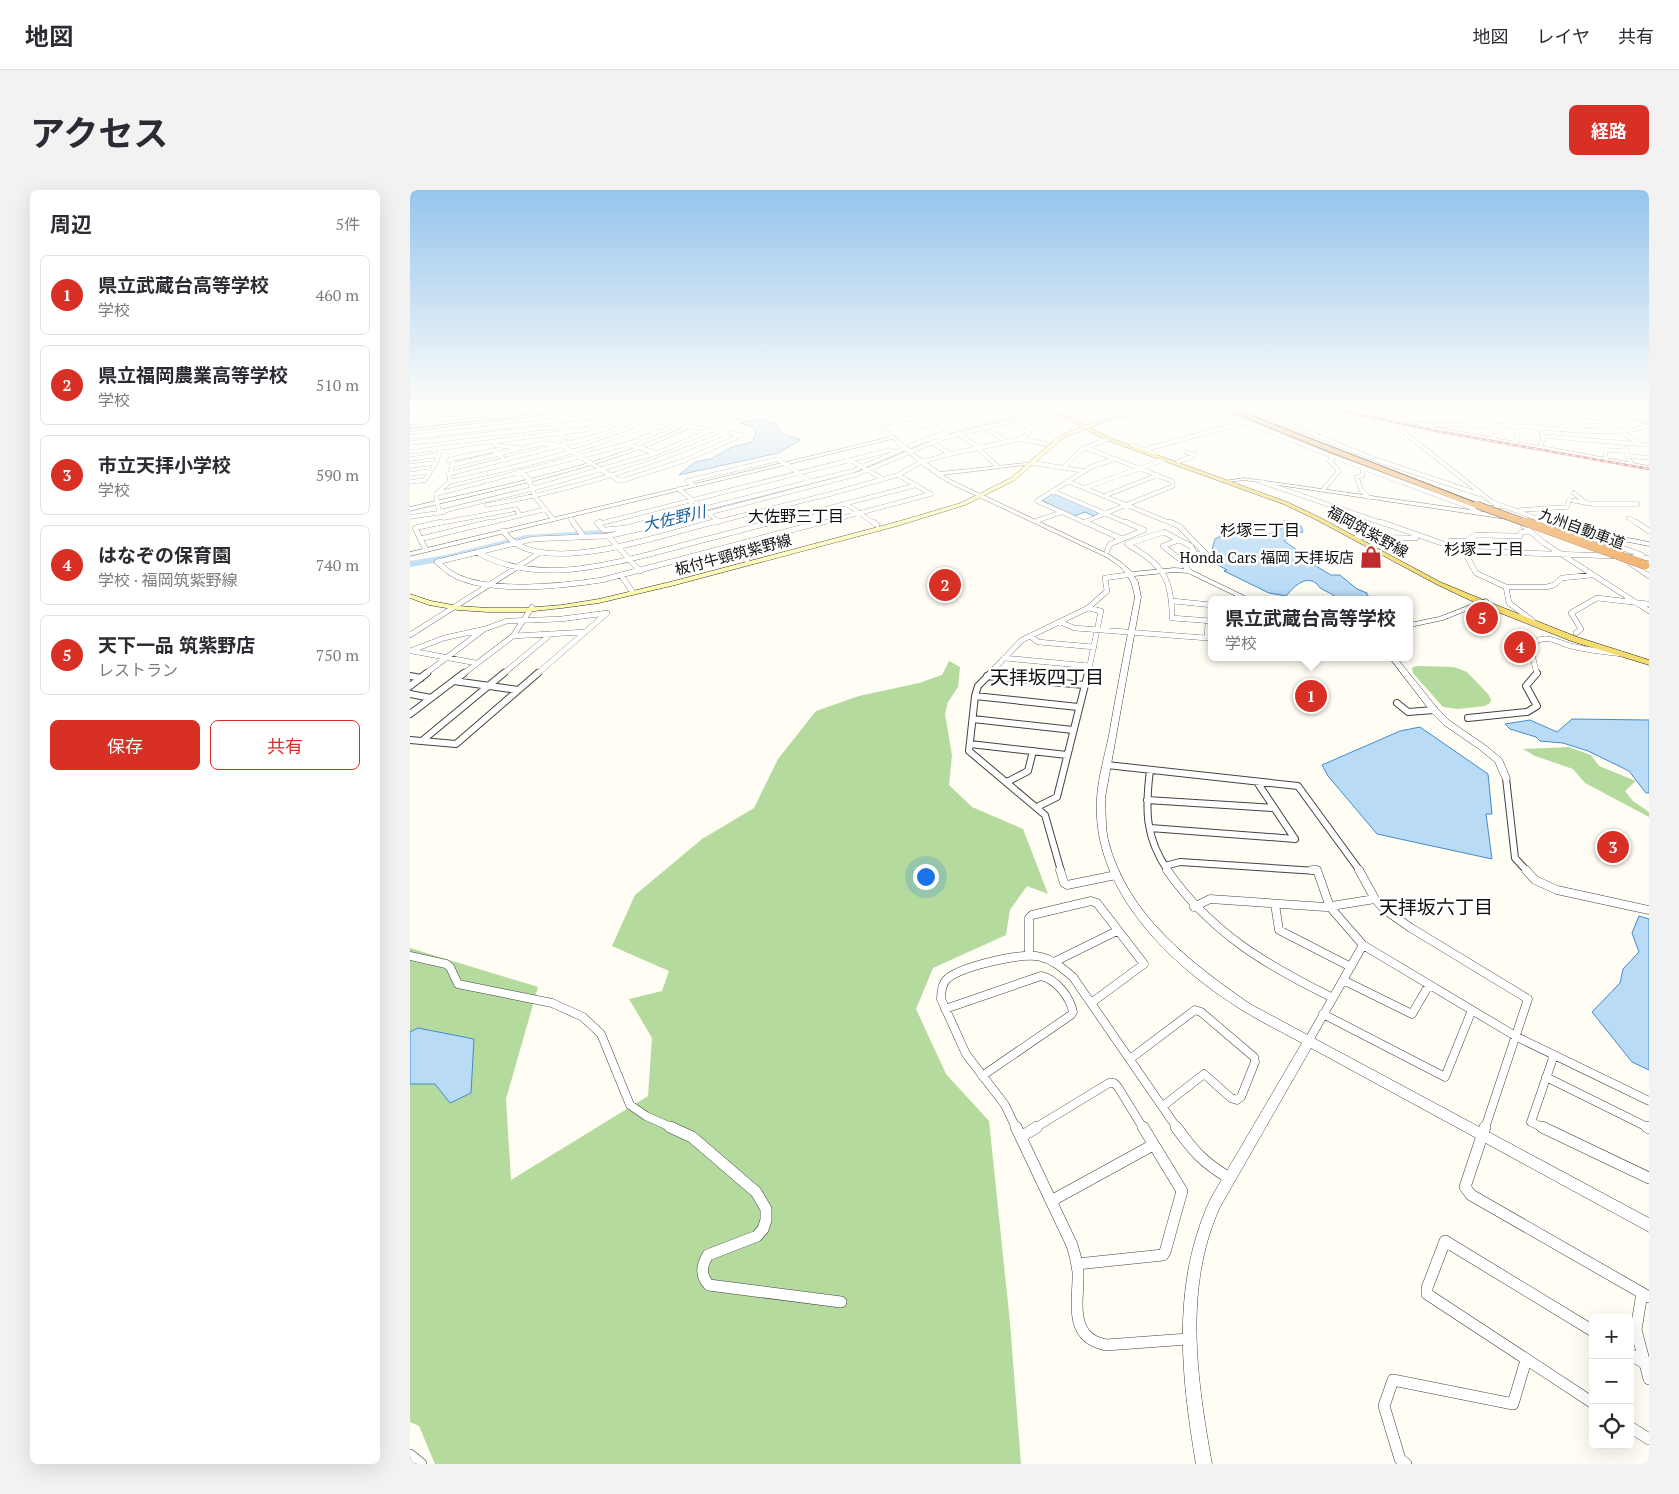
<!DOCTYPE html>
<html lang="ja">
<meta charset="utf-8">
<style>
:root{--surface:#fff;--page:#f2f2f3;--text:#2b2b33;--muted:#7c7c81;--line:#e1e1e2;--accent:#d93025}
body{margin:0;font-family:"PT Serif","Noto Sans JP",serif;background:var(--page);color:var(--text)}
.controls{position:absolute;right:15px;bottom:15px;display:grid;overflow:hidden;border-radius:8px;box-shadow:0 5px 20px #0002}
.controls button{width:45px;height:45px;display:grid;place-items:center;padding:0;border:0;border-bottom:1px solid var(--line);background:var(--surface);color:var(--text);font:25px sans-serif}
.you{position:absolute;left:515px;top:686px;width:18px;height:18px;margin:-12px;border:4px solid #fff;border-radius:50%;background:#1a73e8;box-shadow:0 0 0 8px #1a73e833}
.badge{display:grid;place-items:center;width:32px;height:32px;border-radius:50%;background:var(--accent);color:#fff;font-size:16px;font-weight:700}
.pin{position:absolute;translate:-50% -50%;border:2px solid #fff;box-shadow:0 1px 5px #0006}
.popup{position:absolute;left:798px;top:406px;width:205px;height:65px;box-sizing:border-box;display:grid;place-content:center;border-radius:8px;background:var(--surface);filter:drop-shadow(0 1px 4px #0005);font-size:16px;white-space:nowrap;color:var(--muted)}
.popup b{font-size:19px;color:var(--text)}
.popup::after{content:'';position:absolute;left:50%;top:100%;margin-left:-10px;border:10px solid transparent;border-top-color:var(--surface)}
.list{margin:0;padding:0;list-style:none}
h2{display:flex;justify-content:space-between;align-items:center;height:65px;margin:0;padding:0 20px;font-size:21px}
h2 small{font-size:16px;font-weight:400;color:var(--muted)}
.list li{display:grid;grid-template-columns:32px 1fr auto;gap:15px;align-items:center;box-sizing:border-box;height:80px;margin:0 10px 10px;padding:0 10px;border:1px solid var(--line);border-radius:8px}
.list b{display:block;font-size:19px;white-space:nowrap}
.list p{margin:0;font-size:16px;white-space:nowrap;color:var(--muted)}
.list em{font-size:16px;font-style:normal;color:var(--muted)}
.actions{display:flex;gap:10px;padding:15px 20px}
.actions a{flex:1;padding:11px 0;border:1px solid var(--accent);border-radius:8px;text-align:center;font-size:18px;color:var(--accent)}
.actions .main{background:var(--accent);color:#fff}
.icon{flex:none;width:28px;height:28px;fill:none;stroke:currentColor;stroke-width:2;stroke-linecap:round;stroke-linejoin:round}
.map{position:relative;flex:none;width:1239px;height:1274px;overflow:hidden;border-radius:8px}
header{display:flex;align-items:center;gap:30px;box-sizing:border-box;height:70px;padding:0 25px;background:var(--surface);border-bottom:1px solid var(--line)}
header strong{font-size:24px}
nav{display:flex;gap:28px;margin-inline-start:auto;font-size:18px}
.intro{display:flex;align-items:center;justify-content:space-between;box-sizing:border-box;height:120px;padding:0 30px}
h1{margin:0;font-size:35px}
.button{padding:12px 22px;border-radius:8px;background:var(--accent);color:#fff;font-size:18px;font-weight:700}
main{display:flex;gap:30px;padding:0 30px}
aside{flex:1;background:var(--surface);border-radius:8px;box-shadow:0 5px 20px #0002}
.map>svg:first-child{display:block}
.forest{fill:#b5da9d}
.water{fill:#badbf5;stroke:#438cca}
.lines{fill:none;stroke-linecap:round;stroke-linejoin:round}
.river{fill:#badbf5;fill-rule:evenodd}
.minor-tunnel{stroke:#dbd9d2;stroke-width:4;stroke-dasharray:4 2;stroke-linecap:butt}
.minor-far4-casing{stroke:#434343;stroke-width:4.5}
.minor-far3-casing{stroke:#434343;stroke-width:5.5}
.minor-far2-casing{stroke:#434343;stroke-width:8}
.minor-far1-casing{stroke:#434343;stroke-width:9}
.minor-casing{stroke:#434343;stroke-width:12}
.tertiary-casing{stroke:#434343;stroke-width:1}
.secondary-casing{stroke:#323232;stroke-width:1}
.primary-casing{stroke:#212121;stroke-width:1}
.motorway-casing{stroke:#212121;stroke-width:2}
.minor-far4{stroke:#fff;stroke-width:4}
.minor-far3{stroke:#fff;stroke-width:5}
.minor-far2{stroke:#fff;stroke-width:6}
.minor-far1{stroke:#fff;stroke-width:8}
.minor{stroke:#fff;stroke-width:11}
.tertiary{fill:#fff;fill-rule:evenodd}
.secondary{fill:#fcf9b1;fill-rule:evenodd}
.primary{fill:#f4dc6e;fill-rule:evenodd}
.motorway{fill:#f0ab61;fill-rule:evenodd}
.rail-casing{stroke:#be2d2b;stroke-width:2.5}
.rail{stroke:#fff;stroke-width:1;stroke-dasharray:4;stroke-linecap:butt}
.tertiary-bridge-casing{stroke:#434343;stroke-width:5.5;stroke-linecap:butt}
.motorway-bridge-far1-casing{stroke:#212121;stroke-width:8;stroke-linecap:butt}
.motorway-bridge-casing{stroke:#212121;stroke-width:9;stroke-linecap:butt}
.tertiary-bridge{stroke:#fff;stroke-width:5}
.motorway-bridge-far1{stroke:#f0ab61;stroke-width:7}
.motorway-bridge{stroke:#f0ab61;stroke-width:9}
.labels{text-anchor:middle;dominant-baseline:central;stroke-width:5;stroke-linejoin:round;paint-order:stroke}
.far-street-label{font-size:15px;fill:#101010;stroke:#fff}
.far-poi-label{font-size:15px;fill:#101010;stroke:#fff;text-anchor:end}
.far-neighbourhood-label{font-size:16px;fill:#101010;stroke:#fff}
.far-water-label{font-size:16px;font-style:italic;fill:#1b5ea0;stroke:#fff}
.neighbourhood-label{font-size:19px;fill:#101010;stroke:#fff}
</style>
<header>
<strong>地図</strong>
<nav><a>地図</a><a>レイヤ</a><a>共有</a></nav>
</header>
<div class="intro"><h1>アクセス</h1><a class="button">経路</a></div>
<main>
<aside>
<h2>周辺<small>5件</small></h2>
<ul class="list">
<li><span class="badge">1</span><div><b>県立武蔵台高等学校</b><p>学校</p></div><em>460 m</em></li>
<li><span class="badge">2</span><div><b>県立福岡農業高等学校</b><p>学校</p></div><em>510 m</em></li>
<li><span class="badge">3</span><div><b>市立天拝小学校</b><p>学校</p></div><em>590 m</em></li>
<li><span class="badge">4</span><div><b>はなぞの保育園</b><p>学校 · 福岡筑紫野線</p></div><em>740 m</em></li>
<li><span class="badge">5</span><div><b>天下一品 筑紫野店</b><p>レストラン</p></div><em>750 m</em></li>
</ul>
<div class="actions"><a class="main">保存</a><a>共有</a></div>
</aside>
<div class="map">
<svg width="1239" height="1274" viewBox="0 0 1239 1274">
<rect width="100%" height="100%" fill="#fffdf4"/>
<!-- forest -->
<path class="forest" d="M539 471 550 477 548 497 538 512 535 524 542 565 539 595 562 617 613 639 638 704 617 696 600 720 596 745 523 778 506 819 536 884 579 931 600 1133 611 1274H25L9 1236 0 1232V758L128 797 96 909 101 990 238 906 242 848 219 809 252 801 259 781 202 756 225 705 292 649 344 618 368 569 406 521 449 506 509 493 532 485Z
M1009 476 1044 477 1057 482 1078 504 1081 509 1080 513 1075 516 1048 519 1033 517 1003 483 1002 479 1003 477Z
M1159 557 1181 565 1189 576 1226 591 1215 601 1223 611 1239 622V627L1175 593 1163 579 1125 566 1113 559Z"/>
<!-- water -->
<path class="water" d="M351 229 367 234C374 250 378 244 391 250L368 263 269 285 285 272 301 269 320 258 342 252 346 244 343 237 329 233Z
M644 302 691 323 684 326 675 322 664 326 631 310Z
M873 331H879L891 336 893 342 884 344 874 351 903 371 906 376 921 385H930L947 399 957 403V406L965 407 968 410H928C923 403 918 403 912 399 909 398 908 395 906 393 894 385 883 398 876 406L859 403 814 381 817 380 799 370 805 349 817 343V340C838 334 857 355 875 335Z
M1162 529 1239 530V603H1236L1219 581 1211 577 1178 561 1153 553 1130 551 1126 547 1100 539 1095 534 1120 530 1147 542Z
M1010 537 1078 584 1082 624H1076L1082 669 967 644 918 586 912 575 990 541Z
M1229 726 1239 729V880L1222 872 1182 822 1210 793 1213 779 1229 762 1222 743Z
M8 838 64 849 61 903 40 913 25 894H0V842Z"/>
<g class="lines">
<!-- river -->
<path class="river" d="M631 218H639L626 224 522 251 463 280 428 288 424 286 457 276 518 249Z
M383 296H386V300L204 345 115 351 36 371 0 377V371L36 365 115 345 204 339Z"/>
<!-- minor-tunnel -->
<path class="minor-tunnel" d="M872 244 895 243"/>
<defs>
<path id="minor-far4" d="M149 218 151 245 156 248
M216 218 229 222V229
M580 218 619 243 611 249
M606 218 616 223
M738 218 761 226
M801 218 924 267 1067 320 1092 316
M838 218 970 271 1069 304
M1070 218 1085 238 1086 246 1083 248
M1089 218 1107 242 1108 248 1104 252
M1131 218 1153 239
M1155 218 1161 229 1174 241
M1210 218 1239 225
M1237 218H1239
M989 222H1051
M1158 224 1203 230 1210 225
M0 226 74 218
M994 228H1056
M321 229 346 223 337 219
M997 230 989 237 990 239 1082 312 1143 334
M0 233 132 218
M469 235 547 218
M1010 235C1051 234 1092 235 1133 238 1169 240 1204 246 1239 236
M1168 235 1193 236 1200 241
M507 237 583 220
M575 238 598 252
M1210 241 1230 254
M548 244 570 258
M1133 246 1239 255
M0 247 202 224
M521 252 540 264
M0 253 196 231
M218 254 246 263
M85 255 109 258
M722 255 745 264
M674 257 762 291 763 296 674 332
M568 258 587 276
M1214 258 1221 273
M737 259 835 232
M0 262 173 240 206 231 205 226 194 218
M1219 266 1239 268
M0 269 28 265
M43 269 39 292 26 304 29 322 122 299 247 263 301 240 332 220 343 218
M1196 269 1195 260 1217 261
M38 270 84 260 92 267
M440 270 473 289
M768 272 785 265 776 262
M623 273 674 281
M43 275 133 253 153 256 208 290H214L273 271 332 245 229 229
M0 276 26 273
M654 277 672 259 698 249
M952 277 953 285 947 287 951 300 958 307
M110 281 119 290 125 307 143 329
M0 284 20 281
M38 284 191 245 252 218
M657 291 763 334
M0 292 15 290 26 273 31 258
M39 292C120 274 199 256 273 218
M852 292 975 334
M283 295 277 291 368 269 400 291
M674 298 753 270
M269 299 309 332
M913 300 929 281 920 271 924 267
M643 301 719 334
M1164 303 1176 313
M26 304 218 254 265 235 291 219 298 218
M694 306 748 285
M435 313 465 334
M77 315C159 301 239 276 315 243
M1110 320 1157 317 1159 310 1184 314H1228
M0 327 34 322
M1219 328 1228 334
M161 329 164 334
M626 331 652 322
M25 334 106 319 110 325
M75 334 136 319
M188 334 480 260 485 262
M233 334 442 281 512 251 536 243
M256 334 448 284 533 248 614 228 640 219
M298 334 420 304 488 285 511 272 540 264 611 249 636 254
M357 334 507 295
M408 334 521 304 488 285
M678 334 627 311 681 277 704 269"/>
<path id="minor-far3" d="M163 332 174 347
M190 332 187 333 194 340 216 338 238 332
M260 332 198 346 123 349 27 372C31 375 35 379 39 382 72 405 153 396 192 390L412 332
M463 332 467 335
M675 332 712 349
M716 332 734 340
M760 332 769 336 796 364H785L781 356 769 350
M971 332 1054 361 1204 366
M1140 332 1232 365
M1226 332 1239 341
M1113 335 1134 353 1239 421
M93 341C98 347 103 353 110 356 155 379 256 344 303 332
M198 346 230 381
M947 347 1006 348
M10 349 80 332
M324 356 337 370
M1039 356 1040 351H1056L1066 345 1110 346 1111 342 1119 341
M16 360 5 338 31 332
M697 361 700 354 734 340
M1054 361 1066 383 1096 397H1137L1144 395 1152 388 1182 385
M67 362C126 397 201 374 263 358 296 349 329 341 362 332
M1217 367 1239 368
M1220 373 1239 386
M779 381 771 370 753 356 769 350 754 342 717 354C752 374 762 387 762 428L802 431
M211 385 222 401
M1096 397 1099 413 1123 431
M763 411 802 415
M650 432 664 438 797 448 798 431
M1166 443 1171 439 1161 423 1187 408 1239 414
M0 445 131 362
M103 446 175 442
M620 446 628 452 684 457
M0 461 34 448 75 439 97 431 151 429 197 423 127 484
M2 461 66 473
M594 468 680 476
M15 484 73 440
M53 484 103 446 122 417
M93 484 141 444
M579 484 612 450 678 418 697 401 695 388 723 384
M678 484 691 421 678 418
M1127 484C1125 475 1118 458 1127 451 1135 445 1149 452 1157 455 1175 460 1194 462 1212 464"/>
<path id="minor-far2" d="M581 483 568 496 565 506 559 561 635 625 651 681
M0 486 11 488
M577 486 674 495
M44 491 108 500
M0 496 17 483
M0 504 21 508
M565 506 668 517
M987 513 998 522 1024 520
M0 524 54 483
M1058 528 1117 522 1127 516 1116 496 1127 483
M563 529 663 540
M0 550 46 554 128 483
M13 550 94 483
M560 554 657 565
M697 575 888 596 950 681
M740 580C735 620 735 647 758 681
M1096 588 1105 668 1117 681
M597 592 618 581 623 561
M847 592 885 649
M737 610 864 618
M627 617 647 607 678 483
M740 638 885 649
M755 676 770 672 907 681"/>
<path id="minor-far1" d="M650 680 654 693 657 695 706 685
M757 680C801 743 856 775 923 808
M902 680H907L920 717 953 755 1107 847 1239 911
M949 680 965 709 975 720 1001 738 1118 809 1075 938
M1116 680 1125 690 1147 700 1239 720
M865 714 869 740 941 777
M784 717 800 709 915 717 965 709
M619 764V728L622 725 681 711 687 713 734 774 681 813
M0 766 36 774 40 777 48 794 142 813 173 827 191 844 220 915 236 926 263 938
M646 771 707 741
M933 790 1002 824 1019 795
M535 819 631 786C646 789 660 807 663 822L661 825 572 886
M913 824 1035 887 1062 820
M899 850 953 755
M720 869 785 820 791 822 844 867 845 872 831 907 827 910 821 908 794 884 753 916
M1136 887 1239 938
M606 938 595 915 556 864 531 809C531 802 532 793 538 788 554 776 612 762 631 767 644 770 653 779 663 787L767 938
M625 938 699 893H704L708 897 733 938
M1134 938 1121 932 1144 865"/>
<path id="minor" d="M260 937 282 947 346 1002 356 1019V1030L353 1039 347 1046 298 1065C291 1076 290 1085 299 1095L431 1112
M606 937 662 1055C665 1064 667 1073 668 1082 669 1101 662 1128 675 1144 681 1151 688 1153 696 1155L778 1149
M766 937C785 963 792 971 819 988
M1075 937 1055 997 1061 1005 1239 1107
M1132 937 1239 988
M1237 937 1239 938
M611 947 627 937
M641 1011 743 955
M667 1074 753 1065 755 1062 772 1001 733 937
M1232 1103 1226 1140 1239 1189
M1183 1141 1035 1051 1017 1098V1104L1183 1213
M1220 1164 1234 1173
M1220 1237 1239 1249
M0 1265 11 1274
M996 1274 990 1269 974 1216 983 1190 1103 1214 1116 1170"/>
<path id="tertiary" d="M0 218H4L0 221Z
M181 218H192L0 241V239Z
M313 218H318C301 230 279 238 260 247 177 282 87 299 0 321V317C80 298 163 282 240 252 265 242 289 230 313 218Z
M448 218H452L496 256V258H492L482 249 0 366V362L480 247Z
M983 218H987L999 229 1024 237 1128 256 1131 250 1130 243 1108 218H1112L1134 243 1135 250 1132 256 1239 276V278L1023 239 995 231Z
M1156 218H1167L1200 222 1222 227 1239 221V223L1226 229 1239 232V234L1200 224Z
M499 260 530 282 625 272V273L623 274 533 285 541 290 698 364 711 372 722 382 764 378 779 379 843 410H834L778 383 764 382 724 386 728 392 731 407 695 608C696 622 695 636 698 650 717 725 780 772 840 814L1239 1028V1042L901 858 810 1017C773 1098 787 1190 802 1274H786C771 1185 761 1093 801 1008L892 853C872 842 851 832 832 820 760 775 681 700 687 608 688 588 695 565 699 545 707 499 716 453 725 407 721 385 713 377 694 366L537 292 509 273 497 262V261Z
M834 288 1096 325 1099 327 1096 329 834 290 817 292 815 291Z
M1124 330 1239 352V356L1122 333V331Z
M1076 409 1079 411 1078 412 1033 430 1000 437V433L1029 427Z
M979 467H986L1027 518 1040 531 1075 555 1092 569 1100 588 1099 590H1093L1085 572 1069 559 1034 535 1021 522Z"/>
<path id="secondary" d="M740 218H746L685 235 653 248 605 290 555 315 487 336 265 395 189 413 152 418 115 422H78L48 420 19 415 0 408V404L21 411 48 416 78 418H115L152 415 189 409 260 392 483 333 551 313 601 288 649 246 681 233Z"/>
<path id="primary" d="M637 218H642L700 248 877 312 907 326 1030 392 1076 411 1167 447 1239 470V475L1161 451 1070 415 1026 394 903 328 873 314 696 250Z"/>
<path id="motorway" d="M813 218H821L1071 315 1064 317 923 263Z"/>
</defs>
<!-- minor-far4 casing -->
<use href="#minor-far4" class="minor-far4-casing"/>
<!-- minor-far3 casing -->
<use href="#minor-far3" class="minor-far3-casing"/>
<!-- minor-far2 casing -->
<use href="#minor-far2" class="minor-far2-casing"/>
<!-- minor-far1 casing -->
<use href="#minor-far1" class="minor-far1-casing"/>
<!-- minor casing -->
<use href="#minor" class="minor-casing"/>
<!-- tertiary casing -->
<use href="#tertiary" class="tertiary-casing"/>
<!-- secondary casing -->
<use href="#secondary" class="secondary-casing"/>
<!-- primary casing -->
<use href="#primary" class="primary-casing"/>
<!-- motorway casing -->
<use href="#motorway" class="motorway-casing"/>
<!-- minor-far4 -->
<use href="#minor-far4" class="minor-far4"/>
<!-- minor-far3 -->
<use href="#minor-far3" class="minor-far3"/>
<!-- minor-far2 -->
<use href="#minor-far2" class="minor-far2"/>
<!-- minor-far1 -->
<use href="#minor-far1" class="minor-far1"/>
<!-- minor -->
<use href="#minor" class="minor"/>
<!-- tertiary -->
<use href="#tertiary" class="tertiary"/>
<!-- secondary -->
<use href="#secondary" class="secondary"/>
<!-- primary -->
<use href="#primary" class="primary"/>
<!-- motorway -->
<use href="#motorway" class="motorway"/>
<defs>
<path id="rail" d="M919 218 1031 242 1239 279"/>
</defs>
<!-- rail casing -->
<use href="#rail" class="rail-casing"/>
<!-- rail -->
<use href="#rail" class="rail"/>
<defs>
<path id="tertiary-bridge" d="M494 257 499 261"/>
<path id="motorway-bridge-far1" d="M1067 315 1119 334"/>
<path id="motorway-bridge" d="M1116 332 1235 375"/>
</defs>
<!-- tertiary-bridge casing -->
<use href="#tertiary-bridge" class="tertiary-bridge-casing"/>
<!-- motorway-bridge-far1 casing -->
<use href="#motorway-bridge-far1" class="motorway-bridge-far1-casing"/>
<!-- motorway-bridge casing -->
<use href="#motorway-bridge" class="motorway-bridge-casing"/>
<!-- tertiary-bridge -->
<use href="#tertiary-bridge" class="tertiary-bridge"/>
<!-- motorway-bridge-far1 -->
<use href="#motorway-bridge-far1" class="motorway-bridge-far1"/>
<!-- motorway-bridge -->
<use href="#motorway-bridge" class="motorway-bridge"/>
</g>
<!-- sky -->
<linearGradient id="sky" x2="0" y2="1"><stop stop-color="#95c4ed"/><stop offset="0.55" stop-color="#fffefa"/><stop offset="1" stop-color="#fffefa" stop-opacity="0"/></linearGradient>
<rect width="1239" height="396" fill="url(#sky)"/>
<!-- icons -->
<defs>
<symbol id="shop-bare" viewBox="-9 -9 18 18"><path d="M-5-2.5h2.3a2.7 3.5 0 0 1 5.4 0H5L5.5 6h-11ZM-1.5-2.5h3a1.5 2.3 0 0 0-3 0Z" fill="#be2d2b" stroke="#fff" stroke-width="2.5" paint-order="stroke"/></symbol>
</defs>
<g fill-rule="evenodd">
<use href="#shop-bare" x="945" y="351" width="32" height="32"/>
</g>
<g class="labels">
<!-- far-street labels -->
<g class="far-street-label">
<text transform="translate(1172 338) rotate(20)">九州自動車道</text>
<text transform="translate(958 341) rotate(29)">福岡筑紫野線</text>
<text transform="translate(323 364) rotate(-15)">板付牛頸筑紫野線</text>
</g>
<!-- far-poi labels -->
<g class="far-poi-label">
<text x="944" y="367">Honda Cars 福岡 天拝坂店</text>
</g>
<!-- far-neighbourhood labels -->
<g class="far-neighbourhood-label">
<text x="386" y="326">大佐野三丁目</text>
<text x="850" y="340">杉塚三丁目</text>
<text x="1074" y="359">杉塚二丁目</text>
</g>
<!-- far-water labels -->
<g class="far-water-label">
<text transform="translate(264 328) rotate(-13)">大佐野川</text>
</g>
<!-- neighbourhood labels -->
<g class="neighbourhood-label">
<text x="637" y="486">天拝坂四丁目</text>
<text x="1026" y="716">天拝坂六丁目</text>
</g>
</g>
</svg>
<div class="controls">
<button>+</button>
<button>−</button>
<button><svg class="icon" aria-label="locate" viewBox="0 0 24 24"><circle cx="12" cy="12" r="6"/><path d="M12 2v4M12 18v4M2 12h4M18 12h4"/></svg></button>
</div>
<div class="you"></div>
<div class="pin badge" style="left:901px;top:506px">1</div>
<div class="popup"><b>県立武蔵台高等学校</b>学校</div>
<div class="pin badge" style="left:535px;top:395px">2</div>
<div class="pin badge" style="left:1203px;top:657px">3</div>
<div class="pin badge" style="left:1110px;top:457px">4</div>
<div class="pin badge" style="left:1072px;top:428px">5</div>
</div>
</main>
